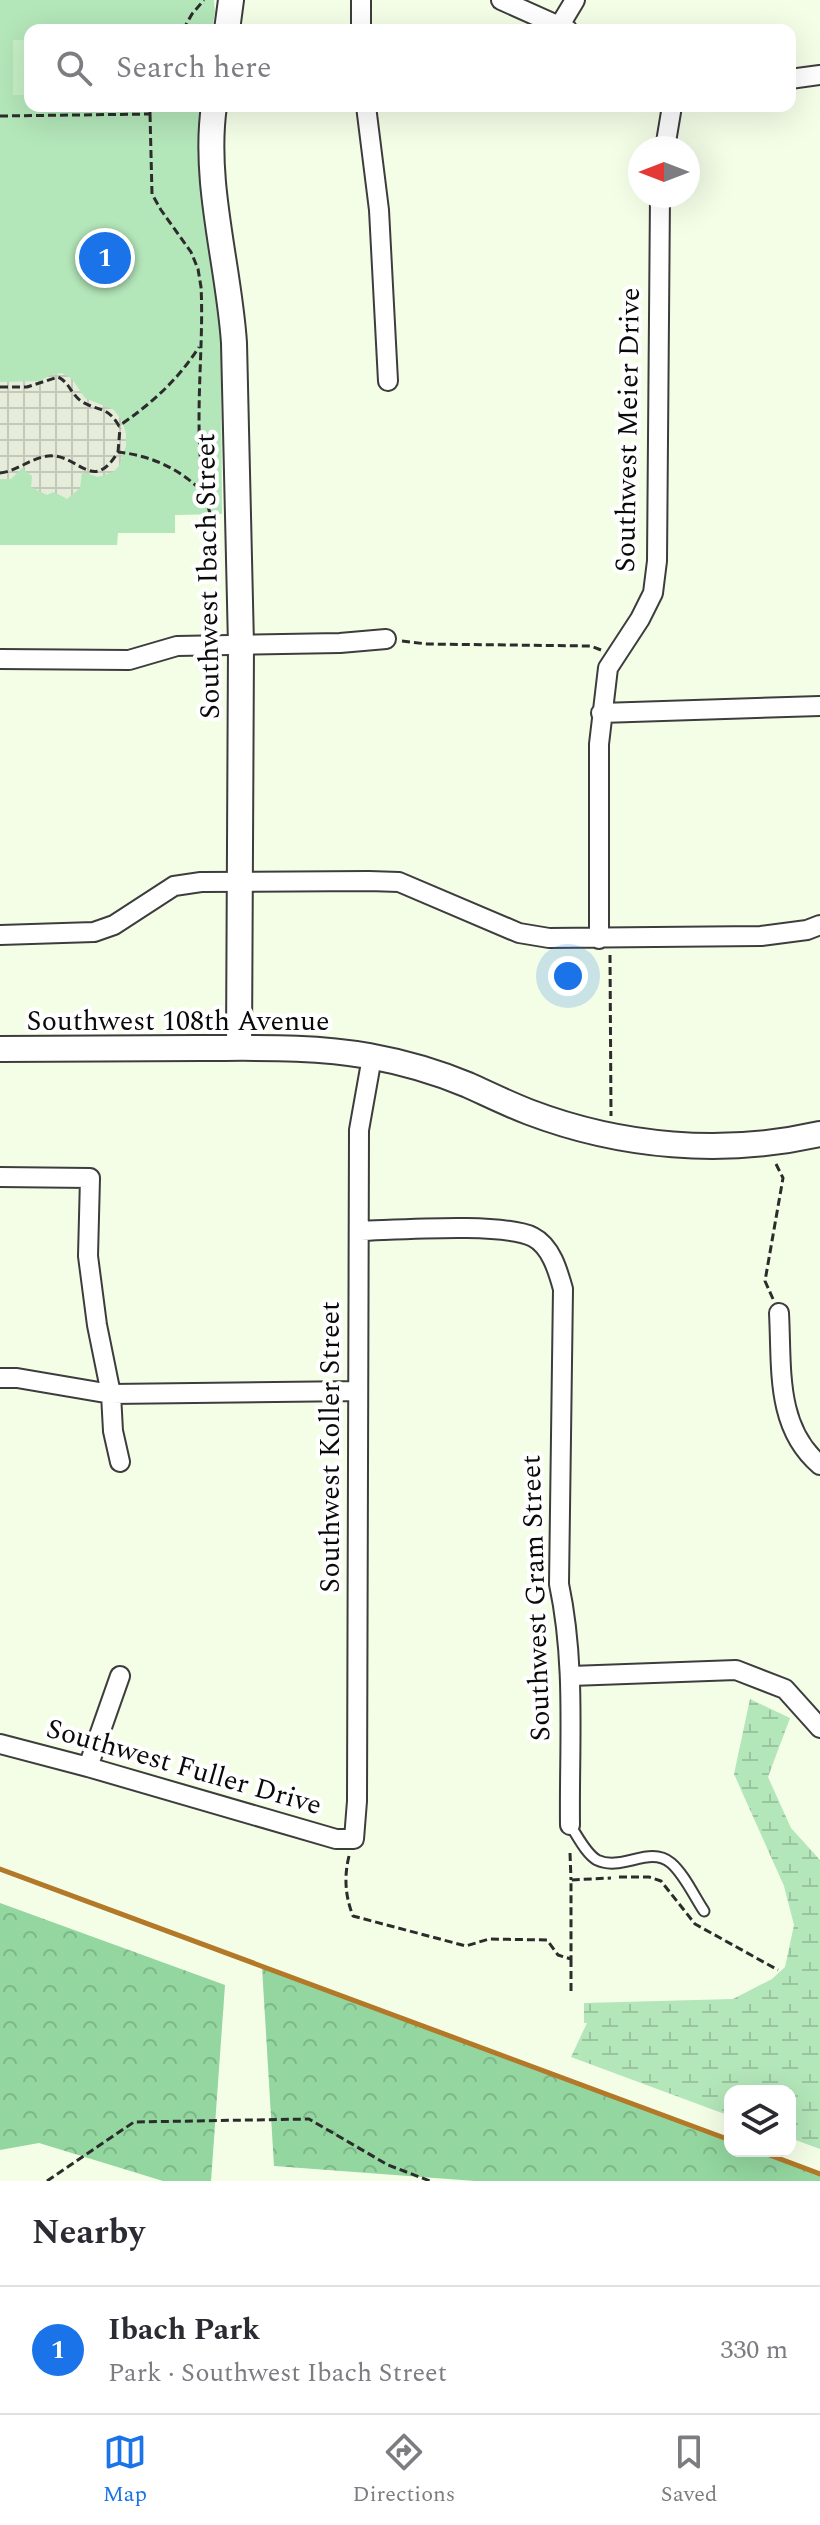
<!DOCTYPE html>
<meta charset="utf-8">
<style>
:root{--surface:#fff;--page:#f7f7f7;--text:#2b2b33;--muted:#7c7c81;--line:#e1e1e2;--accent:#1a73e8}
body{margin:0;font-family:Spectral,serif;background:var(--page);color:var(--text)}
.controls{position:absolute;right:24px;bottom:24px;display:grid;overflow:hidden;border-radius:16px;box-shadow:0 8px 32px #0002}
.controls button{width:72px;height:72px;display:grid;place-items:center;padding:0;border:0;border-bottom:2px solid var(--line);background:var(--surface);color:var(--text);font:40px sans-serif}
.compass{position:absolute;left:628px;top:136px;width:72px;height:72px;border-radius:50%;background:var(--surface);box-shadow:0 8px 32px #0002;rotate:270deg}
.you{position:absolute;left:568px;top:976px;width:28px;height:28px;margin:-20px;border:6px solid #fff;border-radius:50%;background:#1a73e8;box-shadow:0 0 0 12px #1a73e833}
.badge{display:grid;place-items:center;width:52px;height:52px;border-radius:50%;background:var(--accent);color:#fff;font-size:26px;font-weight:700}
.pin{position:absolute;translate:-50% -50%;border:4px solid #fff;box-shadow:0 2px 8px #0006}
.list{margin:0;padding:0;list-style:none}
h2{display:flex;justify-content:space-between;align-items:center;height:104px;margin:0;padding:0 32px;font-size:34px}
h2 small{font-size:26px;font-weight:400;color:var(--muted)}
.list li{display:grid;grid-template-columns:52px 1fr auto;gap:24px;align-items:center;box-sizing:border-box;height:128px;padding:0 32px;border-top:2px solid var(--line)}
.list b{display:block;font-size:30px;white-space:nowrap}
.list p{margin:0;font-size:26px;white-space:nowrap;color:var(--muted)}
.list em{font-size:26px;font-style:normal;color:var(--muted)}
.icon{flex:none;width:44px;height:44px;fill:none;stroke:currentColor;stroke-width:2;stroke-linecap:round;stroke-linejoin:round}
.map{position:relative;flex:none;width:820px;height:2181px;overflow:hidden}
.search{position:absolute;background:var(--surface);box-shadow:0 8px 32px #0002;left:24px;right:24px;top:24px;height:88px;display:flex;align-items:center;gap:20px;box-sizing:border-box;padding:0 28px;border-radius:16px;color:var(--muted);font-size:30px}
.sheet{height:232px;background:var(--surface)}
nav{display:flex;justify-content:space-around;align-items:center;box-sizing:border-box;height:112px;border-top:2px solid var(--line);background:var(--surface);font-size:22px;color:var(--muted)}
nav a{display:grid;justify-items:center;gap:4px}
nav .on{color:var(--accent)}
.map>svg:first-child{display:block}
.forest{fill:url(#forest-crowns)}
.wetland{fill:url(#wetland-marsh)}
.park{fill:#b3e6b9}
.pitch{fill:#c6eec5}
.plaza{fill:url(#plaza-grid)}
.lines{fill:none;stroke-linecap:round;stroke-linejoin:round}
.service-casing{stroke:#3d3d3d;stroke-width:13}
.minor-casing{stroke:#3d3d3d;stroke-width:22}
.tertiary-casing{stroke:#3d3d3d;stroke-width:28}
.path{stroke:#2c2c2c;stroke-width:3;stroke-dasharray:8 4;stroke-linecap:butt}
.service{stroke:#fff;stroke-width:9}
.minor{stroke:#fff;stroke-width:18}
.tertiary{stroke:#fff;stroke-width:24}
.rail{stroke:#b37828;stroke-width:5}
.labels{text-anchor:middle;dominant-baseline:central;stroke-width:8;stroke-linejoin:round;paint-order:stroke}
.street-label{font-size:28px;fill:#0a0a0a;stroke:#fff}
</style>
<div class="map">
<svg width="820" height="2181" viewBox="0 0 820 2181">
<defs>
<pattern id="forest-crowns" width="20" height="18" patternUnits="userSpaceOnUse" patternTransform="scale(2)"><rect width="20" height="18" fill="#93d69f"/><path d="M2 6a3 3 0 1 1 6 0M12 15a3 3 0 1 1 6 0" fill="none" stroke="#7db688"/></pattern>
<pattern id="wetland-marsh" width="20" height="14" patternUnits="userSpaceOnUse" patternTransform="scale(2)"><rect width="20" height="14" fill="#b3e6b9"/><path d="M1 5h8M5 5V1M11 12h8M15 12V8" fill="none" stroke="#99c49e"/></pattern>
<pattern id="plaza-grid" width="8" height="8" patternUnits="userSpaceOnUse" patternTransform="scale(2)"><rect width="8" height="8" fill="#e5ecd9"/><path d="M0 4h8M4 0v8" fill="none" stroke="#c3c9b9"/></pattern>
</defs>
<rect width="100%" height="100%" fill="#f4fee7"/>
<!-- forest -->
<path class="forest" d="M0 1903 225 1985 211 2181H163L39 2143 0 2150Z
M262 1967 730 2140V2151H759L820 2173V2181H475L274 2166Z"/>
<!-- wetland -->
<path class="wetland" d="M750 1699 790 1718 768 1777 791 1828 820 1860V2149L790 2138V2091H730V2116L571 2057 587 2023H584V2003L733 1999 772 1979 785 1967 794 1925 784 1886 734 1774Z"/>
<!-- park -->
<path class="park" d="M0 0H214L215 12 212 30H30V106H199L198 157 202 204 219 313 221 346 222 514 175 515V533H118L117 545H0Z"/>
<!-- pitch -->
<path class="pitch" d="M13 40H30V95H13Z"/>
<!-- plaza -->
<path class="plaza" d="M62 373 72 379 85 398 114 410 122 421 126 433V446L119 466 113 472 98 477 82 472 80 488 67 499 54 492 47 495 31 487 32 476 22 468 11 479H0V382L40 381 51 375Z"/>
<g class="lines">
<defs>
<path id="service" d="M570 1825C577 1835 586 1854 597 1860 622 1872 649 1845 671 1863 684 1874 694 1896 704 1911"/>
<path id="minor" d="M361 0V30
M501 0 568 30
M560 25 575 0
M790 79 820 75
M366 106 379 210 388 381
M665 148 672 106
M0 659 129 660 177 646 340 643 386 639
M601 713 820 706
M0 935 94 932 114 925 174 886 201 882 369 881 399 882 519 933 549 938 761 936 807 930 820 925
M599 939V744L608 668 640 619 653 593 657 561 660 196
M0 1177 90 1178 88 1256 97 1325 111 1394 113 1431 120 1462
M360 1231C397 1230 503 1222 533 1237 551 1246 558 1271 563 1289L559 1584C576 1664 569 1744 570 1825
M779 1313C782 1367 775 1427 820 1465
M0 1378H17L111 1394 358 1391
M571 1676 736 1670 785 1689 820 1728
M0 1744 88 1767 336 1839H354L357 1801 359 1130 372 1057
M88 1767 120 1676"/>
<path id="tertiary" d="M227 30 231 0
M214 106C203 183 229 266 234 343L241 645 239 1048
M0 1049C67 1049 133 1048 200 1048 256 1048 313 1046 369 1056 402 1062 437 1072 468 1085 488 1094 508 1104 529 1112 621 1147 723 1156 820 1134"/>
</defs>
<!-- service casing -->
<use href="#service" class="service-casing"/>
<!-- minor casing -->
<use href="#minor" class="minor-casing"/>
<!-- tertiary casing -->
<use href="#tertiary" class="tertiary-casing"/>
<!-- path -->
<path class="path" d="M183 30 192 14 204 0
M150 114 152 194 161 210 191 252 198 269 201 287C205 357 188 456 213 522
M0 116 150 114V106
M0 387H27L58 377C69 382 71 394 81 401 98 412 107 405 119 426 152 403 177 381 199 347
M118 452 120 428
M0 473C17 471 31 458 48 456 79 453 92 495 118 452 153 456 180 469 205 494
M402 641 427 644 591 646 601 650
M610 955 611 1116
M773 1299 765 1281 783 1178 776 1164
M570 1853 571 1880
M349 1856C344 1876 345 1896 353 1916L466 1946 489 1939 547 1940 558 1955 571 1959V1880L611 1878
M619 1877H649L661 1881 695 1924 778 1970
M571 1959V1992
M47 2181 134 2122 309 2119 388 2165 430 2181"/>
<!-- service -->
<use href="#service" class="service"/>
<!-- minor -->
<use href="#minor" class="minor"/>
<!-- tertiary -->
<use href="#tertiary" class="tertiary"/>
<!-- rail -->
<path class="rail" d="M0 1869 730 2140
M759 2151 820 2174"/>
</g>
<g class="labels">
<!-- street labels -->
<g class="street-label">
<text transform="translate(628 430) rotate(-89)">Southwest Meier Drive</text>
<text transform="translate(208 576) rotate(-91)">Southwest Ibach Street</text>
<text x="178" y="1021">Southwest 108th Avenue</text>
<text transform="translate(330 1447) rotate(-90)">Southwest Koller Street</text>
<text transform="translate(536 1598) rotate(-92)">Southwest Gram Street</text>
<text transform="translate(184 1767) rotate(16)">Southwest Fuller Drive</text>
</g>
</g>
</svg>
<div class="controls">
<button><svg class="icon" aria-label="layers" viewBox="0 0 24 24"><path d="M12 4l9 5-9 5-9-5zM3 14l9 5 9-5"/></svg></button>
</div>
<svg class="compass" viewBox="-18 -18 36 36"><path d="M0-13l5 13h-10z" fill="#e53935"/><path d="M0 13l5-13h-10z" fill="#7c7c81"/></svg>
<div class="you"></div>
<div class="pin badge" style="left:105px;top:258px">1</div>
<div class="search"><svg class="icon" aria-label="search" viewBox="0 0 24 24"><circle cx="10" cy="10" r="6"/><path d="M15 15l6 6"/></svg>Search here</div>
</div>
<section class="sheet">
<h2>Nearby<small></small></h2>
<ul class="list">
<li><span class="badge">1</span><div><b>Ibach Park</b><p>Park · Southwest Ibach Street</p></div><em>330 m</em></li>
</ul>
</section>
<nav>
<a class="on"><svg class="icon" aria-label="map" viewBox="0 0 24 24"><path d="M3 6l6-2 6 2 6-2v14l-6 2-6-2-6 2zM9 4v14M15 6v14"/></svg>Map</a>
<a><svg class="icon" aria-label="directions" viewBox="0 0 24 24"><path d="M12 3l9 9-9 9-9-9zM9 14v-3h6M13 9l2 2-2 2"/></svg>Directions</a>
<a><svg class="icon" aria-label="saved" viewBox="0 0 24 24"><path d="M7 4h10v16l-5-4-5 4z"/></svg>Saved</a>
</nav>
